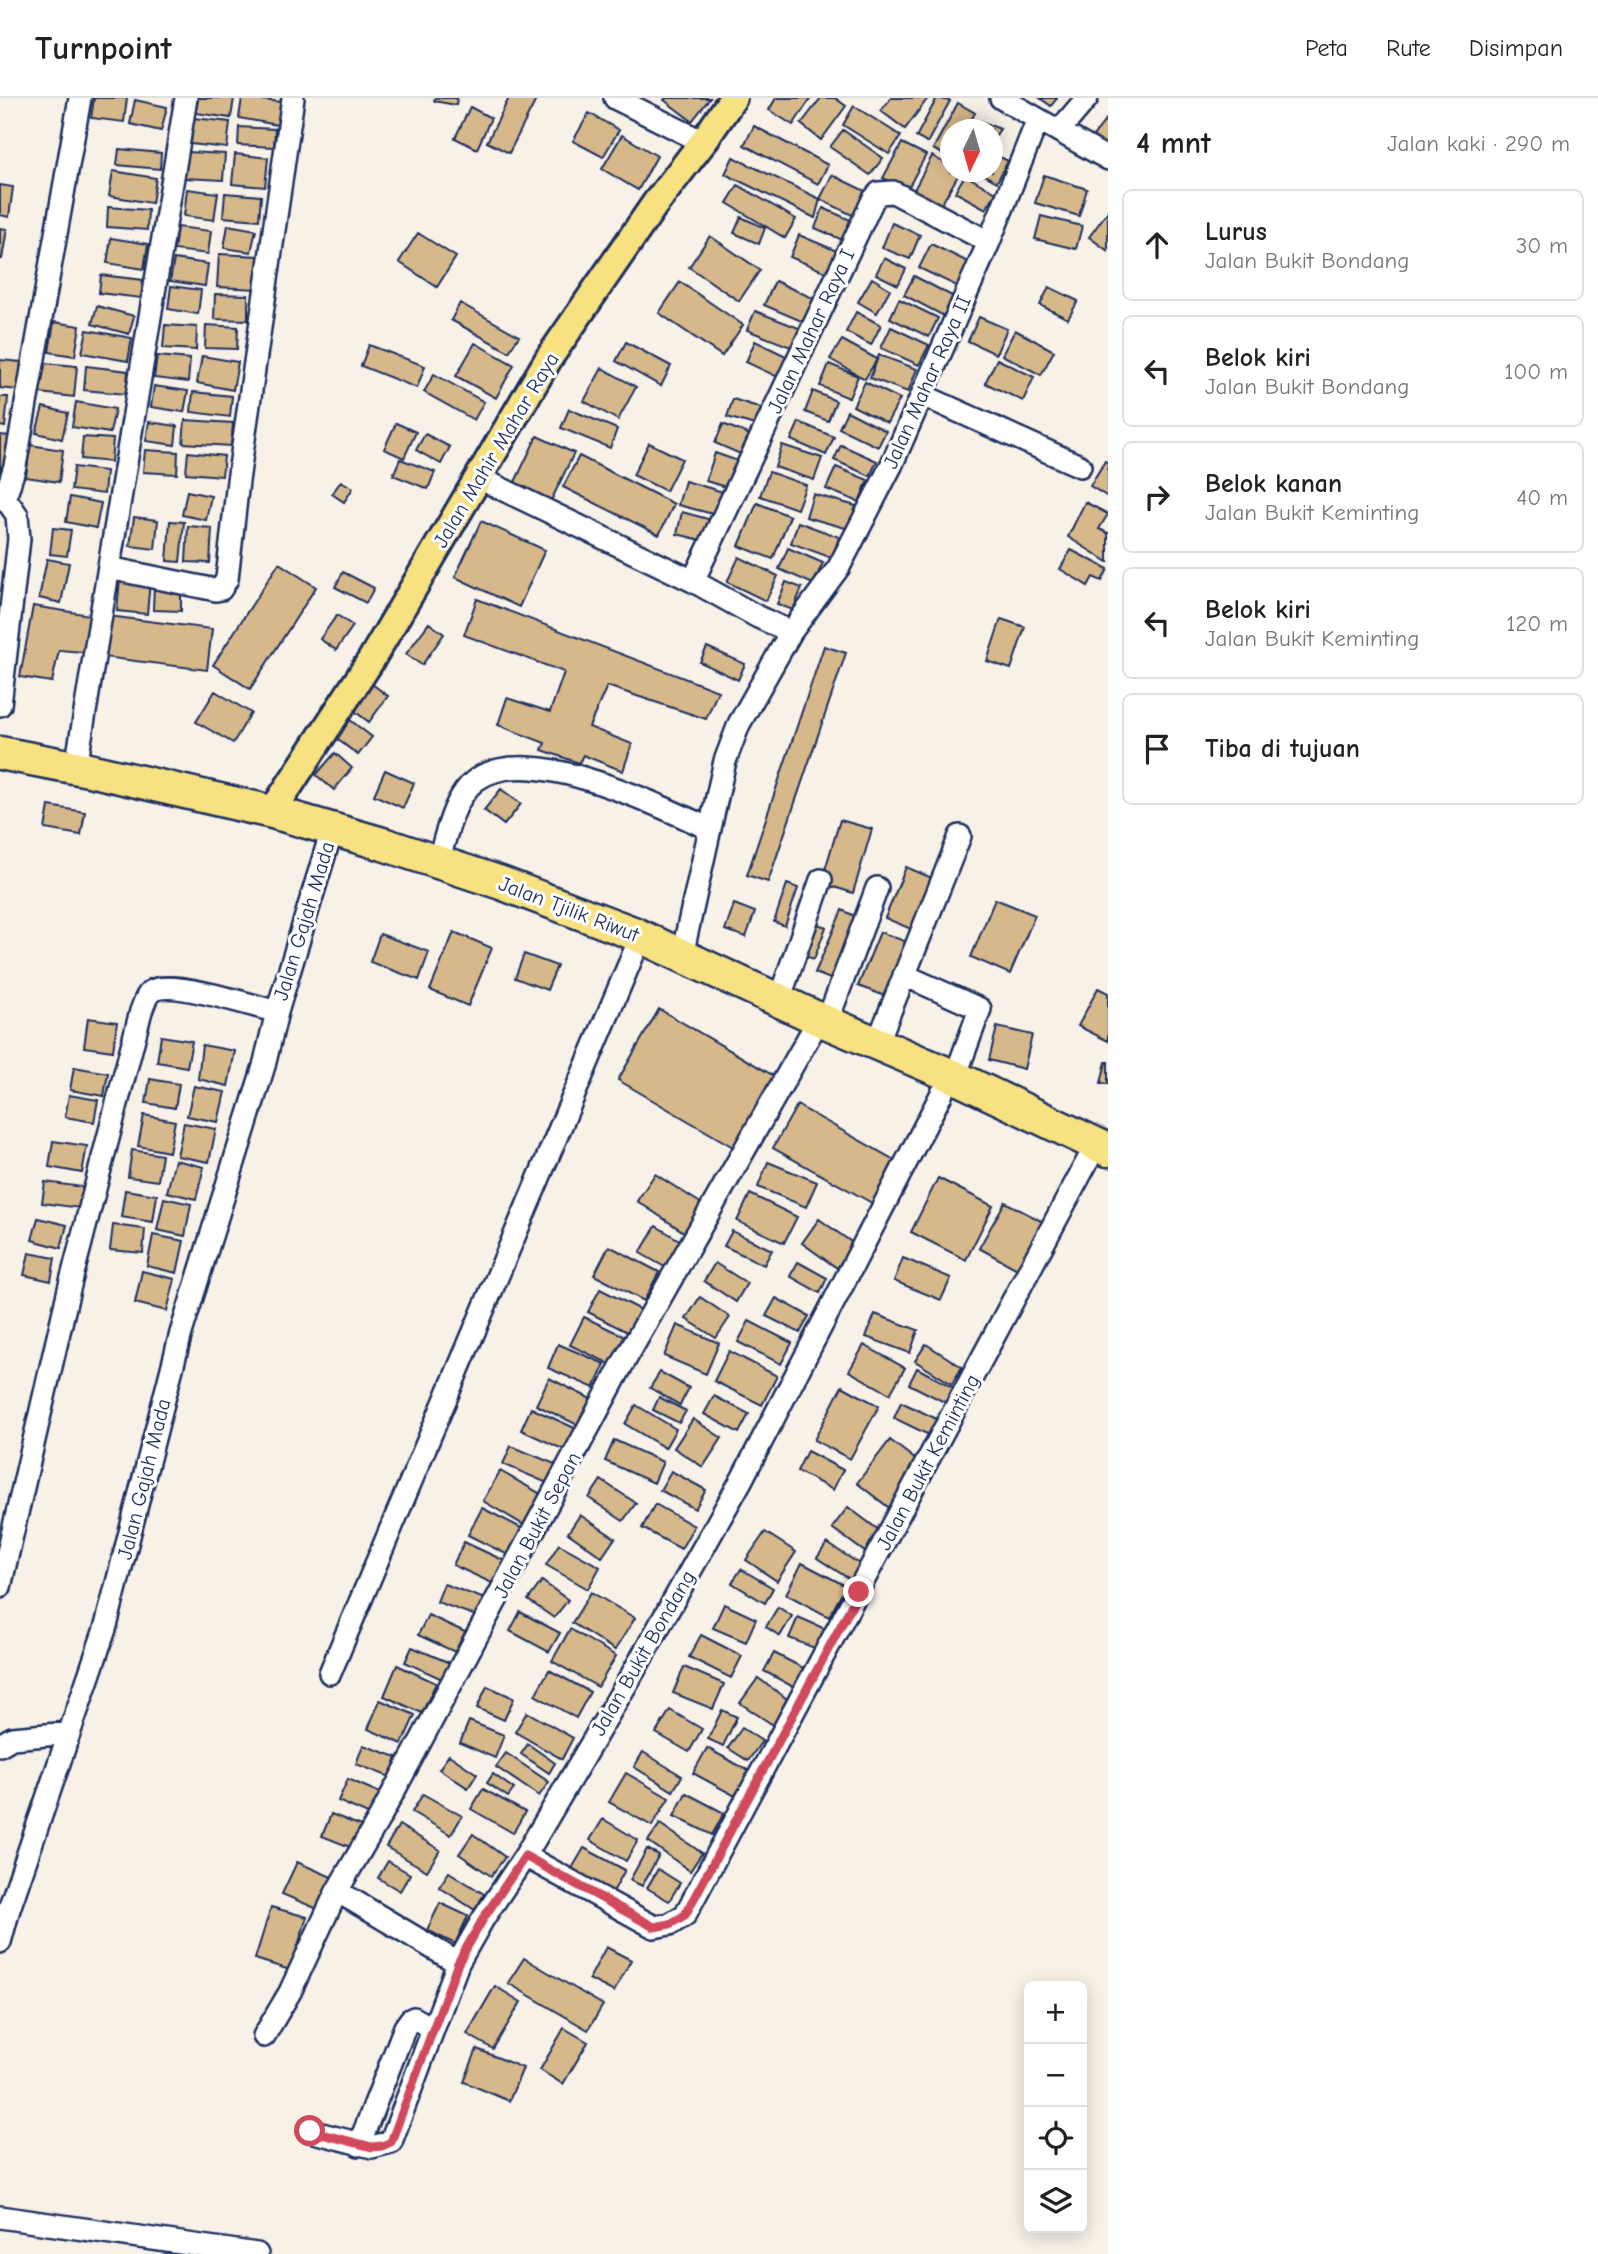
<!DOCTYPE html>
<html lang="id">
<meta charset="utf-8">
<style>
:root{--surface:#fff;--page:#f2f2f2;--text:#222;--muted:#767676;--line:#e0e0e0}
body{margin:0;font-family:"Comic Neue",sans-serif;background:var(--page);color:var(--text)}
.controls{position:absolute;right:21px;bottom:21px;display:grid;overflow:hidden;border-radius:10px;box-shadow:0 4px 18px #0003}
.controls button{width:63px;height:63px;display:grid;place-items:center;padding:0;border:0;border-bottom:2px solid var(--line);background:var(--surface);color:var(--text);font:35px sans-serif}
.compass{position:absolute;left:940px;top:21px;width:63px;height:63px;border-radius:50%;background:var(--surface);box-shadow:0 4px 18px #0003;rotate:185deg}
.stop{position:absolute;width:21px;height:21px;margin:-16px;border:5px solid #d1495b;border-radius:50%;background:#fff}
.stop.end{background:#d1495b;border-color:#fff;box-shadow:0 2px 7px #0008}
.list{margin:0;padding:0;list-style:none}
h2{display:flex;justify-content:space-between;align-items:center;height:91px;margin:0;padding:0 28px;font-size:30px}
h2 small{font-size:23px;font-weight:400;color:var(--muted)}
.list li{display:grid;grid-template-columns:46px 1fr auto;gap:21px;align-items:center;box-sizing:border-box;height:112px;margin:0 14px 14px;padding:0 14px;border:2px solid var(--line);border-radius:10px}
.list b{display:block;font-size:26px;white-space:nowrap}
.list p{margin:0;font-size:23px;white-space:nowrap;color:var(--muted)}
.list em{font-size:23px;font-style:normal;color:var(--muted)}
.icon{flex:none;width:38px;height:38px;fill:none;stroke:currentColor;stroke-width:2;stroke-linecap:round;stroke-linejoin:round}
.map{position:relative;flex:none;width:1108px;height:2156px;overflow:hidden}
header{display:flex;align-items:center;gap:42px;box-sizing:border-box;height:98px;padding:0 35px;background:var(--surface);border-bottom:2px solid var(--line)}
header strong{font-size:33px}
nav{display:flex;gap:38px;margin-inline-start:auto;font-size:24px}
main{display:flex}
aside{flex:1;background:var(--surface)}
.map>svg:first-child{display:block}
.building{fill:#d6b88a;stroke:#1b2f5e;stroke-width:2}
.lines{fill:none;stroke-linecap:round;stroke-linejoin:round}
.minor-casing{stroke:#1b2f5e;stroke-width:26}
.major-casing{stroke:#1b2f5e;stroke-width:32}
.highway-casing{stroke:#1b2f5e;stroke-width:37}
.minor{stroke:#fff;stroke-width:21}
.major{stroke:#f8e181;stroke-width:26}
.highway{stroke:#f8e181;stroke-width:32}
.route{stroke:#d1495b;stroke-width:9}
.labels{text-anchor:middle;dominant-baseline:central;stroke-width:6;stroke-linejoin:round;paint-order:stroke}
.street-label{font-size:21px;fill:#1b2f5e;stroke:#fff}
</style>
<header>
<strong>Turnpoint</strong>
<nav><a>Peta</a><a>Rute</a><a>Disimpan</a></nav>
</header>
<main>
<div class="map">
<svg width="1108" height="2156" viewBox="0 0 1108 2156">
<rect width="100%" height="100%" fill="#f7f1e8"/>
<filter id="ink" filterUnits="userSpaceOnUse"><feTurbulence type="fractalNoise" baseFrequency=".0143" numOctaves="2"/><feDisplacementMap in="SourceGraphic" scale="14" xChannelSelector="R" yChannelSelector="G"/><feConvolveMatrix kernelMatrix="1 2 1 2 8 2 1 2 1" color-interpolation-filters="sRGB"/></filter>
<g filter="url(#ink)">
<!-- building -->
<path class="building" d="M94 0H127L124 24 91 20Z
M198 0H234L231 20 196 15Z
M242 0 282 4 278 27 239 20Z
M435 0H457L456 7 434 3Z
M509 0H537L509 55 487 44Z
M666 0H710L692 23 664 2Z
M776 0H811L793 27 769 12Z
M821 0H835L846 8 821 42 801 26Z
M891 0H928L905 31 881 13Z
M937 0 950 3 927 45 916 39Z
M1040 0H1057L1051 8Z
M135 2 167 9 161 33 130 26Z
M958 5 975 15 966 32H950V60L933 51Z
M854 8 901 38 889 56 843 27Z
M470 9 491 20 477 51 455 40Z
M589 15 619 32 603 59 573 43Z
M1108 19V50L1093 38Z
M193 20 230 24 227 50 191 46Z
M980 23 1000 31 992 43V32H976Z
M754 28 828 67 818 86 744 47Z
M239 29 275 31 274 49 238 47Z
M843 32 883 60 870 77 830 49Z
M622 37 657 58 638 92 602 71Z
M902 45 926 57 907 92 883 80Z
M119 51 161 55 160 71 117 67Z
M187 54 225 56 223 82 185 80Z
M992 55 1008 63 997 84 979 74H992Z
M235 56 268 60 265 89 232 86Z
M932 58 950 68V74H960L937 114 910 99Z
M733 59 820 101 815 120 725 76Z
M113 73 156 80 152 105 109 98Z
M832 77 869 95 856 119 820 101Z
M965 77 996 95 986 111 955 94Z
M1044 77 1087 91 1079 118 1035 105Z
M0 87 13 89 9 119 0 117Z
M738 87 796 121 785 140 727 105Z
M187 91 218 95 214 122 184 118Z
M225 95 261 98 259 122 223 119Z
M108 109 148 112 147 132 107 129Z
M823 110 855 124 847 144 815 130Z
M1108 113V153L1089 139Z
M1041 118 1082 128 1076 151 1035 141Z
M741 119 765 130 759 146 734 135Z
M892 125 920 137 910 161 882 150Z
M228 127 256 132 251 154 224 150Z
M177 129 211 133 208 156 174 152Z
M0 130 7 131 2 161H0Z
M418 135 456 159 437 189 399 164Z
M799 137 837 153 828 175 790 159Z
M710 138 760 172 739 203 689 169Z
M111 140 148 146 144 171 107 165Z
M931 146 972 166 961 190 919 170Z
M219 156 259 158 258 191 217 189Z
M884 160 906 171 898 187 876 176Z
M174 161 208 166 205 188 170 183Z
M101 177 143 182 141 200 99 195Z
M914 178 954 199 944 218 904 197Z
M872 180 890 191 877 215 858 204Z
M775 183 817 202 806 225 764 207Z
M680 184 743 227 722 258 659 215Z
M171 188 201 192 198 216 168 211Z
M1049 189 1078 203 1068 221 1040 207Z
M215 196 248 197V222L214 221Z
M899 201 938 220 929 239 890 220Z
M460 205 519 238 509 254 451 222Z
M97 208 134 218 129 236 92 226Z
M755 213 804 232 796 251 747 232Z
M856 214 881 227 871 247 846 234Z
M979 219 1007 231 996 256 968 243Z
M54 224 80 228 75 258 49 254Z
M165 227 197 229 196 252 163 250Z
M206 227 238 229 237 251 205 250Z
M891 229 929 247 919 267 881 250Z
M87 232 132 240 128 263 82 255Z
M1015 232 1054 253 1041 277 1002 257Z
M842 242 877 261 865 281 830 261Z
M755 243 790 260 780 280 746 264Z
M626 244 671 268 661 288 616 263Z
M475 245 514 267 496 300 456 278Z
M369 247 425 268 417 290 361 268Z
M879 257 917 271 908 294 870 280Z
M157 258 190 261 188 284 154 280Z
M202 258 238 264 233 292 197 285Z
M997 261 1034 279 1023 303 985 285Z
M0 262 21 264 18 292 0 290Z
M43 265 77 268 74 299 40 295Z
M829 266 858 278 849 300 820 288Z
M86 268 128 273 126 296 84 292Z
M602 270 636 289 618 322 584 303Z
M434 276 484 304 474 322 424 294Z
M865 284 900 301 887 325 853 308Z
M154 288 188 293 184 314 151 309Z
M813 293 836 303 828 323 805 314Z
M193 294 232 298 230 319 191 314Z
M0 299H8L5 329 0 328Z
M733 301 761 310 755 327 727 319Z
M76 304 115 311 110 335 72 329Z
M43 309 68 315 62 341 36 335Z
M569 311 617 331 610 350 561 330Z
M847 313 886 333 878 349 839 330Z
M185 322 233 325 231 348 183 345Z
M149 324 177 328 175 347 146 343Z
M799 324 834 339 826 357 791 342Z
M396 325 416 334 404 360 384 351Z
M723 326 753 338 745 358 715 345Z
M425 336 450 349 441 366 416 352Z
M0 337 10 338 4 375H0Z
M537 338 574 355 550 405 513 388Z
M83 339 113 341 111 364 81 361Z
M649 345 682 361 666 393 633 377Z
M30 347 63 352 59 384 26 379Z
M782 347 822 360 814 382 775 369Z
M841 347 877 363 870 378 834 362Z
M145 352 178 354 177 376 143 374Z
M188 354 224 358 222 378 186 375Z
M715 355 741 364 732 391 706 383Z
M579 358 674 406 659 437 563 389Z
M400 361 435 374 428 391 393 377Z
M1105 363 1108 365V399L1090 388Z
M74 369 106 373 104 396 71 392Z
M836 369 868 382 859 404 826 391Z
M769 374 806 387 797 411 760 398Z
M341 383 353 390 344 404 332 396Z
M685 383 723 394 717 417 678 407Z
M187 393 211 398 206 422 182 417Z
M813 396 856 408 849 431 806 419Z
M70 399 101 405 96 430 66 424Z
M1085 404 1108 416 1099 431 1108 435V464L1068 439Z
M757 405 790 418 773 461 739 448Z
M682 414 715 423 709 444 677 436Z
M134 419 158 422 155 451 130 448Z
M170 423 184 424 180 464 167 463Z
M481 423 545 452 519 509 455 479Z
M798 424 839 439 832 460 791 445Z
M188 428 212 430 210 465 186 464Z
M53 430 71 432 67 458 50 456Z
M788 450 823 465 813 486 779 471Z
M1071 452 1108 471 1102 483 1093 479 1088 488 1060 471Z
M739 459 778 478 766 503 727 484Z
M47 461 69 465 61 505 39 500Z
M279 465 316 489 250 591 213 567Z
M343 474 374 490 366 505 335 489Z
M120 480 150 483 147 516 117 513Z
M786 484 802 490 793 512 777 506Z
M154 487 181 488V513L153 512Z
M477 501 718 593 706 621 607 588 589 629 632 646 623 673 583 657 579 665 542 652 545 645 498 627 507 600 550 614 564 574 464 537Z
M33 508 90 517 83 554 59 552 52 584 20 579Z
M337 517 353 528 336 552 320 541Z
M108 518 212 531 207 572 103 559Z
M1001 521 1025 529 1011 571 987 563Z
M429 525 444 536 422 567 406 556Z
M824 548 846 555 768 784 747 777Z
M707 549 745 566 738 582 700 564Z
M372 586 388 598 369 624 353 612Z
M215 593 251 615 233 645 196 624Z
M350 622 372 639 358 657 336 640Z
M335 655 352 670 334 692 316 677Z
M385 672 414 685 403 710 374 697Z
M501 691 521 706 504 727 484 712Z
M49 708 85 714 81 737 45 731Z
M840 722 872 731 853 795 821 785Z
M906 769 932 780 911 831 885 820Z
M787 786 798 790 785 828 774 824Z
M995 801 1035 817 1010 876 971 859Z
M734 806 755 814 746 839 725 832Z
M842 812 857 819 830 881 815 875Z
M818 826 826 829 814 861 805 858Z
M454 834 492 850 468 908 430 892Z
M880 834 907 844 885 898 858 888Z
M380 836 429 854 419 882 370 864Z
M524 856 557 868 547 892 515 880Z
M1098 890 1108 895V943L1078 928Z
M659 911 781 982 740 1053 618 982Z
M88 920 117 924 113 953 84 949Z
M997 929 1032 937 1024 971 989 962Z
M161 938 192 943 187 969 157 964Z
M202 947 235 953 228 988 198 981Z
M1106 964H1108V986L1101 985Z
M74 969 108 975 104 998 70 992Z
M150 981 179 986 175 1010 146 1005Z
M194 988 225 994 218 1024 187 1018Z
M69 997 98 1002 94 1024 65 1019Z
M797 1007 896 1063 872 1105 773 1050Z
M144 1017 175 1023 169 1054 138 1048Z
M184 1025 216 1031 209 1064 177 1058Z
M53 1043 87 1048 82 1075 49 1069Z
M132 1052 162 1057 158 1083 128 1079Z
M175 1062 204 1069 196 1101 167 1094Z
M768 1064 817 1084 806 1109 758 1089Z
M655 1076 702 1106 684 1134 637 1103Z
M938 1080 993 1108 966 1162 911 1134Z
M45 1084 83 1089 80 1110 42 1105Z
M125 1092 157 1097 153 1124 121 1119Z
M750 1096 797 1119 784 1145 737 1123Z
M164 1100 191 1106 185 1138 157 1132Z
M1005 1104 1045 1125 1019 1172 979 1150Z
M38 1120 67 1127 61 1150 32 1142Z
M819 1121 854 1146 837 1170 802 1145Z
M113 1127 145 1131 143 1155 110 1152Z
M656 1128 686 1146 670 1172 640 1155Z
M732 1133 772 1152 764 1167 724 1148Z
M153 1137 184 1143 177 1175 147 1168Z
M609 1148 659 1174 644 1203 594 1177Z
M29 1155 55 1160 51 1183 24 1177Z
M903 1160 951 1180 941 1202 894 1183Z
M798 1164 827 1180 820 1195 790 1178Z
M715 1165 747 1185 736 1204 704 1183Z
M142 1173 175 1181 167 1213 135 1205Z
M600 1191 647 1215 635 1238 588 1214Z
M700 1199 730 1219 716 1240 686 1221Z
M776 1200 809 1218 800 1235 766 1218Z
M875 1216 918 1232 910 1255 866 1239Z
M584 1219 626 1239 612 1267 570 1247Z
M749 1223 792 1245 781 1266 738 1244Z
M677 1227 719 1245 706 1276 664 1258Z
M558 1246 605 1266 594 1290 548 1270Z
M926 1246 962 1269 952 1286 915 1263Z
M864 1247 905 1270 890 1296 849 1273Z
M729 1253 777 1278 762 1307 714 1283Z
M917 1270 958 1292 950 1307 909 1286Z
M660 1274 689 1290 680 1307 650 1290Z
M549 1280 595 1303 582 1329 536 1307Z
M842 1288 879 1308 850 1361 814 1342Z
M714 1298 749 1316 739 1335 704 1316Z
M659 1299 686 1313 679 1325 653 1312Z
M901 1304 941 1323 933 1339 894 1320Z
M636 1307 676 1331 665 1350 625 1326Z
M531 1310 579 1332 569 1354 521 1332Z
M693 1321 722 1340 703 1369 674 1350Z
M614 1342 663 1364 654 1385 605 1363Z
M890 1342 925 1369 892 1412 857 1385Z
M511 1348 555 1366 547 1385 503 1366Z
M807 1353 843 1372 833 1392 797 1373Z
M500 1373 546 1399 529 1430 483 1403Z
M671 1373 706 1392 695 1411 660 1392Z
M601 1382 636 1405 623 1423 589 1400Z
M655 1406 694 1428 681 1451 642 1430Z
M848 1409 884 1436 869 1457 832 1430Z
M482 1410 525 1432 512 1459 468 1437Z
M580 1417 615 1440 602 1459 568 1435Z
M765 1434 796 1454 777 1483 746 1462Z
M464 1444 505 1463 494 1486 453 1467Z
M827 1445 861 1467 851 1482 817 1460Z
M559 1446 600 1469 588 1491 546 1467Z
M802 1465 846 1488 829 1519 786 1496Z
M741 1471 773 1490 765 1505 732 1485Z
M542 1483 568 1502 554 1520 528 1502Z
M444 1486 485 1501 479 1519 437 1504Z
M591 1494 635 1520 615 1552 572 1525Z
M724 1506 756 1521 746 1544 713 1530Z
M778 1509 792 1518 780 1538 766 1529Z
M520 1514 560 1535 549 1554 510 1533Z
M428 1517 465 1534 455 1554 418 1537Z
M798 1519 830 1533 822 1553 789 1540Z
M570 1531 616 1558 598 1589 552 1563Z
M701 1537 742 1558 731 1580 689 1559Z
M412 1549 450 1565 442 1581 405 1564Z
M774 1555 805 1571 795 1590 764 1573Z
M397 1567 436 1585 422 1615 384 1598Z
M684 1569 724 1586 713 1611 673 1595Z
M549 1572 590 1594 576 1620 535 1597Z
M758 1580 790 1603 773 1627 740 1605Z
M487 1588 514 1600 504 1622 477 1610Z
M380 1602 415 1617 402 1646 368 1631Z
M670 1612 702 1631 689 1654 656 1635Z
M722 1612 737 1619 723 1648 708 1641Z
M527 1614 573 1640 562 1661 515 1634Z
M469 1623 504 1637 495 1660 460 1645Z
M742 1630 762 1643 748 1663 728 1650Z
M528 1646 555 1665 549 1675 521 1656Z
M363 1647 397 1659 390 1679 356 1666Z
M707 1650 749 1673 735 1698 693 1675Z
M643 1654 682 1678 673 1693 634 1669Z
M506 1655 549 1684 539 1698 496 1669Z
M449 1657 477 1676 468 1690 439 1671Z
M626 1675 669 1700 652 1728 609 1704Z
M493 1676 514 1691 508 1699 487 1685Z
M348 1681 380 1695 370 1717 338 1703Z
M483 1691 525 1714 513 1735 471 1711Z
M686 1695 724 1715 712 1737 674 1718Z
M423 1696 462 1718 451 1737 412 1714Z
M331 1716 364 1729 355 1751 322 1738Z
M603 1721 638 1742 626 1763 590 1742Z
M660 1726 702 1755 690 1773 648 1743Z
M399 1727 440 1752 427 1773 386 1749Z
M473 1736 505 1759 491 1778 459 1756Z
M584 1750 625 1772 613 1794 571 1772Z
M647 1751 659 1757 642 1788 630 1782Z
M388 1763 410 1776 400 1793 378 1780Z
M297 1764 334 1780 320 1812 282 1796Z
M658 1771 680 1785 669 1803 647 1790Z
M449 1774 484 1796 475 1812 439 1789Z
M440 1805 468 1818 455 1846 427 1832Z
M271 1809 307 1819 290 1872 255 1861Z
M606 1849 631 1862 614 1894 589 1881Z
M524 1860 603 1907 588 1932 508 1885Z
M495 1888 521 1904 493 1951 467 1936Z
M564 1930 588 1944 563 1986 540 1972Z
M477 1951 523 1970 509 2003 464 1984Z"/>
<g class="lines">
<defs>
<path id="minor" d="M615 0 703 44
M1001 0 1108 61
M1059 33 1087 0
M922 297 1080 368
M479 380 693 483 758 519 791 534
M0 400H5L17 417 19 441 0 607
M5 400 15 368 80 0
M109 470 216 492 221 491 227 481 238 383 293 0
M693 483 873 102 879 95 893 94 989 144
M76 669 186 0
M438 764C446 739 453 699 476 682 528 643 658 707 710 731
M682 857 725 663 739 626 791 534 839 469 891 368 989 144 1038 21
M904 877 980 911 955 979
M779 902 821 782
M277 914 332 732
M827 924 877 790
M877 946 960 738
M0 1489 69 1191 141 913C144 906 146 897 152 893 169 881 255 908 277 914L264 968 181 1235 106 1528 9 1811 0 1844
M330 1575 641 838
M0 1647 12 1640 69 1635
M525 1758 654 1829 670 1826 685 1817 1096 1047
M337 1793 458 1865
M264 1938 290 1894 337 1793 380 1719 621 1269 819 921
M310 2033 372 2049 391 2044 458 1865 483 1821 525 1758 630 1580 742 1381 942 995
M359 2047 405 1929 410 1922 414 1920 432 1930
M0 2119 257 2156"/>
<path id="major" d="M272 714 371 562 549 260 655 106 703 44 733 0"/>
<path id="highway" d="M0 655 89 672 272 714 383 746 501 785 633 835 819 921 955 979 1108 1052"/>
</defs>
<!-- minor casing -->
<use href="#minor" class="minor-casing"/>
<!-- major casing -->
<use href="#major" class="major-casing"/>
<!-- highway casing -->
<use href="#highway" class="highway-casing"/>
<!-- minor -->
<use href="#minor" class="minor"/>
<!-- major -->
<use href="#major" class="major"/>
<!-- highway -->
<use href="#highway" class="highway"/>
</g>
</g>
<g class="lines" filter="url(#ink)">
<!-- route -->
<path class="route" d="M310 2033 372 2049 382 2048 391 2044 458 1865 483 1821 525 1758 654 1829 670 1826 685 1817 859 1494"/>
</g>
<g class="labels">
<!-- street labels -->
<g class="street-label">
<text transform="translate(811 233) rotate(-65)">Jalan Mahar Raya I</text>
<text transform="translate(927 284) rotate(-66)">Jalan Mahar Raya II</text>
<text transform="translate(496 352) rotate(-59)">Jalan Mahir Mahar Raya</text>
<text transform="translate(569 811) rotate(21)">Jalan Tjilik Riwut</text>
<text transform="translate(304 823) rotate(-73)">Jalan Gajah Mada</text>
<text transform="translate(928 1364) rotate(-62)">Jalan Bukit Keminting</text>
<text transform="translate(144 1381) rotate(-76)">Jalan Gajah Mada</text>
<text transform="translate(537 1427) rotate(-62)">Jalan Bukit Sepan</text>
<text transform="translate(643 1555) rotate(-60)">Jalan Bukit Bondang</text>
</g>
</g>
</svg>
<div class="controls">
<button>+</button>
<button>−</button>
<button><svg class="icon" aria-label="locate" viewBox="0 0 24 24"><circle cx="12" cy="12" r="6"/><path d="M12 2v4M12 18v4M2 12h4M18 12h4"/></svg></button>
<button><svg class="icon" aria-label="layers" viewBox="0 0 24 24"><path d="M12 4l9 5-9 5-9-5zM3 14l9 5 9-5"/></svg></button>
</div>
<svg class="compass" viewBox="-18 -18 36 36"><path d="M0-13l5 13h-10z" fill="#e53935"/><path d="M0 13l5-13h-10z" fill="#767676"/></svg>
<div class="stop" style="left:310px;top:2033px"></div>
<div class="stop end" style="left:859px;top:1494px"></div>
</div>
<aside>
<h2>4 mnt<small>Jalan kaki · 290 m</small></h2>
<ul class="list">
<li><svg class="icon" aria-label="ahead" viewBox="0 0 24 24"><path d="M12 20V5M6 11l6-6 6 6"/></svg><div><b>Lurus</b><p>Jalan Bukit Bondang</p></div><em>30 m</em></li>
<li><svg class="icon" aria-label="left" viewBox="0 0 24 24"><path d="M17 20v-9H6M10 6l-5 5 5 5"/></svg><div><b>Belok kiri</b><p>Jalan Bukit Bondang</p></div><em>100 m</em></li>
<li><svg class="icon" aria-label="right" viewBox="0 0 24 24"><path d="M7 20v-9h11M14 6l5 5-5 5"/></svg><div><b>Belok kanan</b><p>Jalan Bukit Keminting</p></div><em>40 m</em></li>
<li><svg class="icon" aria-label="left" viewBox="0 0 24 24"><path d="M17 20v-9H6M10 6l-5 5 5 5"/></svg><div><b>Belok kiri</b><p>Jalan Bukit Keminting</p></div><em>120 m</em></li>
<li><svg class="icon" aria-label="arrive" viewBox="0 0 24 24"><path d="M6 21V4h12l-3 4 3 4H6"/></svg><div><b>Tiba di tujuan</b></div></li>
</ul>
</aside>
</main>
